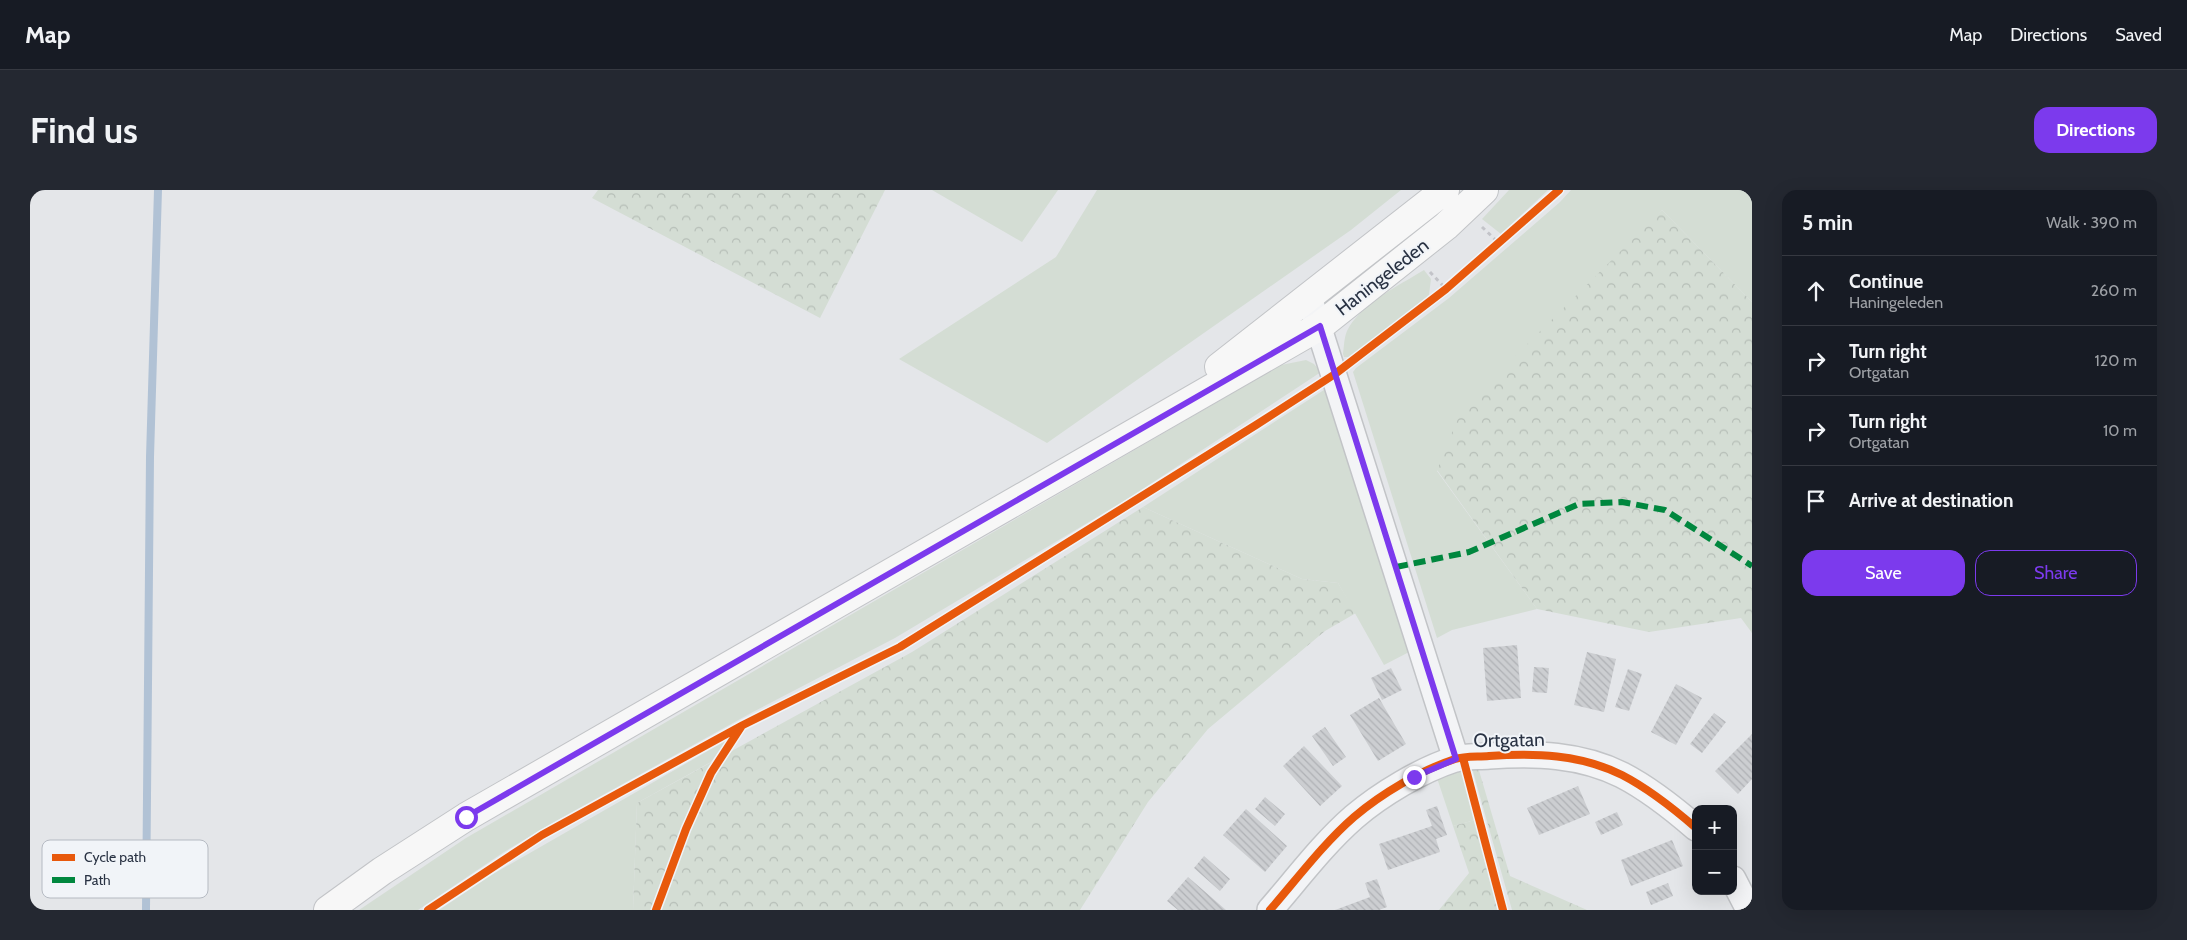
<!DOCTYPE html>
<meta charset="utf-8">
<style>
:root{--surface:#171b24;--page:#242831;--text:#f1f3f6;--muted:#9ea1a6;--line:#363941;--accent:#7c3aed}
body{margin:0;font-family:Cabin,sans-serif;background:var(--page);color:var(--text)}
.controls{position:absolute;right:15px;bottom:15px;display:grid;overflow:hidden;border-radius:10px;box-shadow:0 5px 20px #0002}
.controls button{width:45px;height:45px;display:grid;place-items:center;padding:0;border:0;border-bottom:1px solid var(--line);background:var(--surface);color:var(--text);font:25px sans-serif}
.stop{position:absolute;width:15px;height:15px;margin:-11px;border:4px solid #7c3aed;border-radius:50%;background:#fff}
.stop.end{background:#7c3aed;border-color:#fff;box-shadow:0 1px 5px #0008}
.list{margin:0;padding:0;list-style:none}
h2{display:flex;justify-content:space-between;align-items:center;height:65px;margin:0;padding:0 20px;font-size:21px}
h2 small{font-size:16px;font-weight:400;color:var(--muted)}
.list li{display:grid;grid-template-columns:32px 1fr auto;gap:15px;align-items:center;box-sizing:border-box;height:70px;padding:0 20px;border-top:1px solid var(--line)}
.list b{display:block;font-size:19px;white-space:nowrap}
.list p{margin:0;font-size:16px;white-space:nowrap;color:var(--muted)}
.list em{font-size:16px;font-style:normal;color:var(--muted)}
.actions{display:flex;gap:10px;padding:15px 20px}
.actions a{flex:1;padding:11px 0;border:1px solid var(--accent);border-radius:15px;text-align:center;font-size:18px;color:var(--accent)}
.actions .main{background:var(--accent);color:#fff}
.icon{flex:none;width:28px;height:28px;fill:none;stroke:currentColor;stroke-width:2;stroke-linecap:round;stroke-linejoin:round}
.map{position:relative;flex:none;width:1722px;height:720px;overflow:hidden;border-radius:15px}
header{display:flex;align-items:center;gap:30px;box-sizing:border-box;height:70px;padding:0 25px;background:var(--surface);border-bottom:1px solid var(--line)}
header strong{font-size:24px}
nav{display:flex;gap:28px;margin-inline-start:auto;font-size:18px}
.intro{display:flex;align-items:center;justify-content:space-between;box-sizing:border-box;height:120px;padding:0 30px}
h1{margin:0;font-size:35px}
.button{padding:12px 22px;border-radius:15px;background:var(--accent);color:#fff;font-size:18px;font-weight:700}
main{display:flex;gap:30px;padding:0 30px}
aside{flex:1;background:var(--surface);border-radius:15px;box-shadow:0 5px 20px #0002}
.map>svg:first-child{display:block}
.green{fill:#d4ddd4}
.forest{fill:url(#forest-crowns)}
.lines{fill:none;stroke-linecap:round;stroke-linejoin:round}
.stream{stroke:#b1c2d5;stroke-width:8}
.building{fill:url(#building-back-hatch)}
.minor-casing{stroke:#c2c4c7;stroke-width:28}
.secondary-casing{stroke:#c2c4c7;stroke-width:30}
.path{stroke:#c3c4c9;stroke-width:3;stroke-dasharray:4 4;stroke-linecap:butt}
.minor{stroke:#f3f4f6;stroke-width:25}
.secondary{stroke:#f7f7f7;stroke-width:28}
.quiet{stroke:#00873e;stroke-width:6;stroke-dasharray:12 6;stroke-linecap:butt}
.cycleway-casing{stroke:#f1f4f8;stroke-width:11}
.cycleway{stroke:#e8590c;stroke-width:8}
.route{stroke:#7c3aed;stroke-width:6}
.labels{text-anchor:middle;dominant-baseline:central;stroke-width:4;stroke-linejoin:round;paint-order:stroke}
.street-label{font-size:19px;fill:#293243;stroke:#f1f4f8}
.key{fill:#f1f4f8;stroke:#b5bac2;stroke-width:1}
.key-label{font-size:14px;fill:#293243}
</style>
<header>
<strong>Map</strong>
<nav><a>Map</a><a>Directions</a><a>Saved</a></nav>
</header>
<div class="intro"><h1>Find us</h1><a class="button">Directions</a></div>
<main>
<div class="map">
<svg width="1722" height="720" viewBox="0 0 1722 720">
<defs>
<pattern id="forest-crowns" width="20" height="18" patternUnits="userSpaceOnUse" patternTransform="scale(1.25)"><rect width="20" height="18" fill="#d4ddd4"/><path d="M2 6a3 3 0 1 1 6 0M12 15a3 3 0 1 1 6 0" fill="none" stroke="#b6beb7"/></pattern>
<pattern id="building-back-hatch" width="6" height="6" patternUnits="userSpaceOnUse" patternTransform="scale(1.25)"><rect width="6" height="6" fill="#ccced1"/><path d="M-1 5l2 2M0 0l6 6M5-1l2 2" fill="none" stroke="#afb1b5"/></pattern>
</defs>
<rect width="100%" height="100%" fill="#e4e6e9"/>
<!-- green -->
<path class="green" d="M902 0H1028L992 52Z
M1067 0H1371L1321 40 1017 253 869 169 1026 67Z
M1479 0H1518L1471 44 1452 29Z
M1541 0H1722V112L1632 20 1407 281 1507 419 1422 440 1407 448 1323 182 1326 178 1419 108 1530 12Z
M1394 80 1401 89 1399 105 1320 167H1314L1313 164C1314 157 1314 148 1317 141 1330 114 1370 95 1394 80Z
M1276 170 1284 174 1291 182 1099 308 865 448 721 523 524 632 474 662 388 720H329L436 648 519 600 1251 175Z
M1297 198 1381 461 1354 475 1308 393 1272 389 1113 317Z
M697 550 681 572 607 613 603 720H409L463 684Z
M1431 580 1445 630 1423 636 1407 588Z"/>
<!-- forest -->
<path class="forest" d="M568 0H855L790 128 562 8Z
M1632 20 1722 112V443L1711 428 1619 442 1507 419 1407 280 1431 220Z
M1113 317 1272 389 1308 393 1326 423 1295 441 1178 539 1118 612 1050 720H603L607 613 882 462Z
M1448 577 1480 686 1557 720H1482L1442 578Z
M1445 630 1469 720H1409L1439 683 1423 636Z"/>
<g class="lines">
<!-- stream -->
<path class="stream" d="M116 720 120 267 128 0"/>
</g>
<!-- building -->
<path class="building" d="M1487 455 1491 508 1457 511 1453 458Z
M1557 462 1586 469 1574 522 1544 515Z
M1504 477 1519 478 1517 503 1502 502Z
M1361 478 1372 500 1352 510 1341 488Z
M1598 479 1612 484 1599 521 1585 517Z
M1646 494 1672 508 1646 555 1621 542Z
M1349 508 1376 554 1348 571 1320 525Z
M1684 523 1696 532 1672 563 1660 554Z
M1295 537 1316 567 1303 576 1282 546Z
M1722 544V589L1708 604 1685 581Z
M1274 556 1312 596 1290 616 1253 576Z
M1548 596 1560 624 1509 645 1497 618Z
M1235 607 1255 624 1245 636 1225 619Z
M1407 616 1417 645 1406 649 1410 662 1358 680 1349 654 1402 636 1396 620Z
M1216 619 1257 656 1235 682 1193 645Z
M1587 622 1593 635 1571 645 1565 632Z
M1642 650 1653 676 1601 696 1591 670Z
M1174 666 1200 689 1190 701 1164 678Z
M1158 687 1196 720H1148L1137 711Z
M1347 689 1357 717 1349 720H1305L1340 707 1335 693Z
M1638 693 1643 706 1621 715 1616 702Z"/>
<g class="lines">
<defs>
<path id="minor" d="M1279 107 1426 569
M1703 689 1719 720
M1240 720C1267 689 1293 654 1324 627 1351 604 1391 580 1425 569 1435 566 1448 567 1459 566 1505 563 1550 564 1592 585 1619 599 1643 618 1666 638"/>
<path id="secondary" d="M1189 177 1415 0
M298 720 352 681 436 627 1290 136 1416 36 1454 0"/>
</defs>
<!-- minor casing -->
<use href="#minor" class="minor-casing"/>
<!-- secondary casing -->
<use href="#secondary" class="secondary-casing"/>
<!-- path -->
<path class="path" d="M1452 37 1470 54
M1400 82 1416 99"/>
<!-- minor -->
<use href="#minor" class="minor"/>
<!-- secondary -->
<use href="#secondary" class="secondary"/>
<!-- quiet -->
<path class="quiet" d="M1366 377 1439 362 1549 314 1592 312 1635 320 1722 376"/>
<defs>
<path id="cycleway" d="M1433 568 1473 720
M398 720 512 645 713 535 870 457 1226 235 1305 184 1416 99 1529 0
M626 720 656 639 681 583 711 537
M1240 720C1267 689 1293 654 1324 627 1351 604 1391 580 1425 569 1435 566 1448 567 1459 566 1505 563 1550 564 1592 585 1619 599 1643 618 1666 638"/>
</defs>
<!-- cycleway casing -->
<use href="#cycleway" class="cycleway-casing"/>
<!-- cycleway -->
<use href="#cycleway" class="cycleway"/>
</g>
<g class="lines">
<!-- route -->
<path class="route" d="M436 627 1290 136 1426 569 1384 587"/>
</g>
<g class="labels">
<!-- street labels -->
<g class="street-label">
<text transform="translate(1352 87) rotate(-38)">Haningeleden</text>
<text transform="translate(1479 550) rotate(-1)">Ortgatan</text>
</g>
</g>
<!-- legend -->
<rect x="12" y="650" width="166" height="58" rx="8" class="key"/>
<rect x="22" y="664" width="23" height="7" fill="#e8590c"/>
<rect x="22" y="687" width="23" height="6" fill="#00873e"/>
<g class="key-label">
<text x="54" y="672">Cycle path</text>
<text x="54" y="695">Path</text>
</g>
</svg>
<div class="controls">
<button>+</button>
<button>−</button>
</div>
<div class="stop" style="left:436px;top:627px"></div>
<div class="stop end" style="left:1384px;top:587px"></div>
</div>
<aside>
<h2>5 min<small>Walk · 390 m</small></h2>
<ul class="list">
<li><svg class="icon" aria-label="ahead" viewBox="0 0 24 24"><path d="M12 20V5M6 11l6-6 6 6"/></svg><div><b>Continue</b><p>Haningeleden</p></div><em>260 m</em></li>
<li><svg class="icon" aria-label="right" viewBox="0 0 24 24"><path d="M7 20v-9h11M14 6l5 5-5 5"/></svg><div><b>Turn right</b><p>Ortgatan</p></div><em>120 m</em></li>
<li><svg class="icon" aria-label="right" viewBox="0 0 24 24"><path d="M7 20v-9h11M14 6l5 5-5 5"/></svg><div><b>Turn right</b><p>Ortgatan</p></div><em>10 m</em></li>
<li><svg class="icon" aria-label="arrive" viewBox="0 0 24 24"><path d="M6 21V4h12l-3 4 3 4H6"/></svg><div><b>Arrive at destination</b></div></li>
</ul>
<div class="actions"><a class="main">Save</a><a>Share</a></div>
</aside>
</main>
